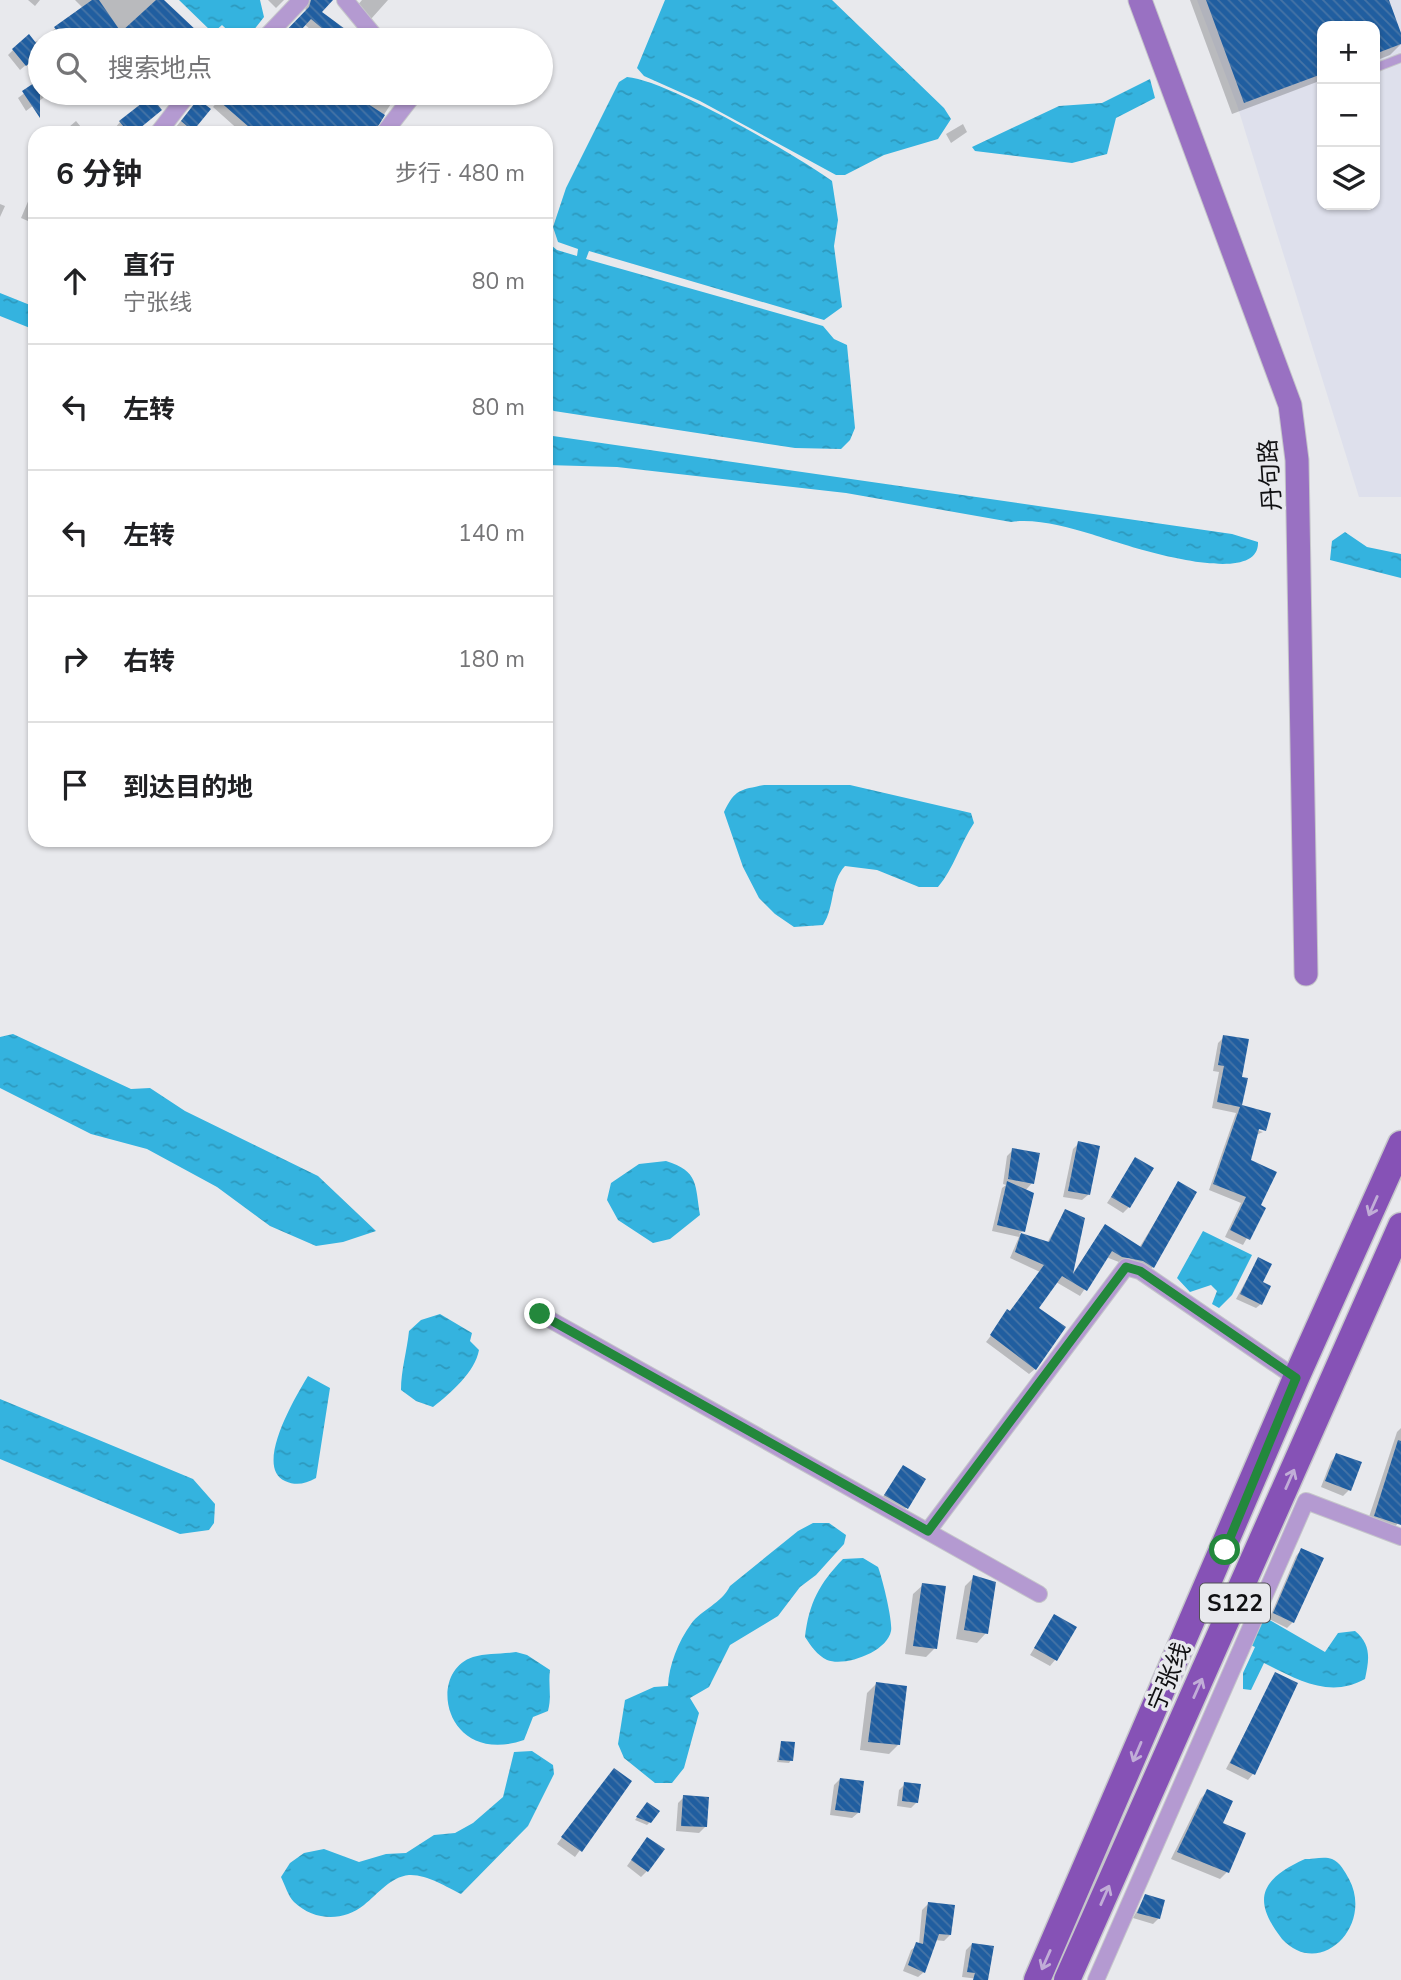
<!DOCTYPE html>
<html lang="zh">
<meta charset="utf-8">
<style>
:root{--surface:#fff;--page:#f2f2f2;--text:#202124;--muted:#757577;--line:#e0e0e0}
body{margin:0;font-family:"Nunito Sans","Noto Sans SC",sans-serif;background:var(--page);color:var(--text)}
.controls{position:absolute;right:21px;top:21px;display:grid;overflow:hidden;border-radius:14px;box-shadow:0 2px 5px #0004}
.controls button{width:63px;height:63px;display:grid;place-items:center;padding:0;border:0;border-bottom:2px solid var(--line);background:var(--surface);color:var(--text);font:35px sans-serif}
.stop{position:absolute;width:21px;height:21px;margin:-16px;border:5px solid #23883c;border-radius:50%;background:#fff}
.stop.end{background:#23883c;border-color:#fff;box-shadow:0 2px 7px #0008}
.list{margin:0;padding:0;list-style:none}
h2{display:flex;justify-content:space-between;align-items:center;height:91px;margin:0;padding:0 28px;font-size:30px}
h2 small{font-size:23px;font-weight:400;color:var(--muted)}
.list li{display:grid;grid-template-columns:46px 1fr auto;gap:21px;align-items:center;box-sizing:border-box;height:126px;padding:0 28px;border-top:2px solid var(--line)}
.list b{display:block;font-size:26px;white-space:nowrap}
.list p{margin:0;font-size:23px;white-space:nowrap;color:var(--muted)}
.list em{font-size:23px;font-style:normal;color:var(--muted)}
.icon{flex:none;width:38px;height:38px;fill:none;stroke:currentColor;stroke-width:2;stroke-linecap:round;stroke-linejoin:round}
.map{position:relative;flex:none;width:1401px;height:1980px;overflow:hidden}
.search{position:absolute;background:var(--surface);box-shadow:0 2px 5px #0004;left:28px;top:28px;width:525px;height:77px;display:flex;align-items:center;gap:18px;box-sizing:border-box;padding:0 24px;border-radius:38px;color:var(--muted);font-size:26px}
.panel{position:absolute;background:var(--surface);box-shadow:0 2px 5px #0004;left:28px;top:126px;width:525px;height:721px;border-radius:21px}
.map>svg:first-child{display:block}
.built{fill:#dee0ec;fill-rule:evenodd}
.water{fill:url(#water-ripples)}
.shadow{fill:#0003}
.building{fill:url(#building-back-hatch)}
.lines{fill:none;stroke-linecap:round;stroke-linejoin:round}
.lane-casing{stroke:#c5c6ca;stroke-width:10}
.street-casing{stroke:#c5c6ca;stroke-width:18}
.secondary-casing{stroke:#c5c6ca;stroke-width:25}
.primary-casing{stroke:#c5c6ca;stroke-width:29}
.lane{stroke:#b49ad1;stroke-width:8}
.street{stroke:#b49ad1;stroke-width:16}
.secondary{stroke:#9971c2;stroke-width:23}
.primary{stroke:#8652b6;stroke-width:26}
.oneway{stroke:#c1add7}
.route{stroke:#23883c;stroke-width:9}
.labels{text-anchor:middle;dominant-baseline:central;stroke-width:7;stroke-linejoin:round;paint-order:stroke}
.shield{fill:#e8e9ed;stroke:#515154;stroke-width:2}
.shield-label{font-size:23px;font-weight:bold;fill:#101012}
.street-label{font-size:24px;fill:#101012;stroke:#e8e9ed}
</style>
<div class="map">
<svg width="1401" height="1980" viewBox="0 0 1401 1980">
<defs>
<pattern id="water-ripples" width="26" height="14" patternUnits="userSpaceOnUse" patternTransform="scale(1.75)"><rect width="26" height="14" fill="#34b3df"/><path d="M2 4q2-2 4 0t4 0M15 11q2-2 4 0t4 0" fill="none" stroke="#2d99be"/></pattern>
<pattern id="building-back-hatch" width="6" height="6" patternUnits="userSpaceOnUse" patternTransform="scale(1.75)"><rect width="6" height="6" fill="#205ea0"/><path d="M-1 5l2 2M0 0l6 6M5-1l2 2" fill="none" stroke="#4674a6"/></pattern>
</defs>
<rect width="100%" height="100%" fill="#e8e9ed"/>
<!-- built -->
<path class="built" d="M1197 0H1401V497H1359L1237 105ZM1322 26H1375V205H1322Z"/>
<!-- water -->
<path class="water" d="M179 0H260L264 17 246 40H238L222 25 213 33Z
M665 0H832L944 108 951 119 938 139 884 155 845 175H836L700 101 644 76 637 68Z
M627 77C667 80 796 155 832 181L838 220 834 246 842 307 824 320 589 251 586 259 823 326 834 339 847 345 855 428 850 440 841 449 795 448 554 411 546 405V241L557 250 577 256 578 249 558 242 553 227 566 188 619 82Z
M1150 79 1155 98 1116 118 1107 154 1072 163 975 151 972 147 1059 106 1102 103Z
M0 293 35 307V330L0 316Z
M546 435 1232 534 1258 542C1260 592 1116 542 1091 534 1067 527 1035 518 1011 522L846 493 617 467 546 465Z
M1345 532 1367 547 1401 554V578L1330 560 1332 541Z
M764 785H850L971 813 974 823C960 844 954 868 938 887H919L877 870 845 866C830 882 835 907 823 925L794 927 775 914 759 898 743 867 724 812C735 789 740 790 764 785Z
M13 1034 131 1089 150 1088 185 1111 318 1176 376 1231 343 1242 316 1246 270 1226 217 1187 147 1149 91 1134 0 1088V1037Z
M666 1161C699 1171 695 1185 700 1215L670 1239 653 1243 618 1220 607 1200 611 1183 639 1164Z
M1203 1231 1252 1255 1232 1295 1219 1308 1212 1304 1217 1291 1211 1285 1190 1292 1177 1278Z
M440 1314 472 1333 470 1341 479 1350C475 1372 451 1393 433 1407L416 1401 401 1390C401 1370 407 1351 409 1331L421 1320Z
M308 1376 330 1388 316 1478C305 1484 296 1486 285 1481 253 1467 297 1394 308 1376Z
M0 1399 193 1479 215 1504 214 1523 209 1530 180 1534 0 1459Z
M813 1523H829L846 1535 844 1544 816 1575 800 1587 778 1616 730 1645 709 1687 690 1698 699 1713 684 1768 672 1783H655L624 1758 618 1744 625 1700 654 1687 668 1686C669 1665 678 1642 691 1624 702 1609 721 1604 730 1586L798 1531Z
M863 1558 878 1567C882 1577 893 1621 891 1631 887 1652 845 1667 827 1660 817 1655 811 1646 805 1637 809 1603 819 1584 843 1559Z
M1254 1611 1325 1652 1338 1633 1355 1631C1372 1645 1369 1660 1365 1679 1329 1699 1297 1679 1264 1663L1251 1690 1243 1689V1673L1255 1647 1241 1641Z
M516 1652 527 1655 550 1670C548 1685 552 1696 548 1711L533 1717 524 1740C446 1767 425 1673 473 1657 486 1653 503 1654 516 1652Z
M532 1751 553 1765 554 1774 528 1826 461 1894C447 1887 426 1874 409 1875 390 1877 378 1894 364 1905 343 1922 314 1921 294 1902 288 1896 285 1885 281 1877L290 1863 304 1853 324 1849 359 1862 386 1854 406 1853 434 1835 455 1833 473 1823 503 1797 514 1752Z
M1305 1859C1313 1859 1325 1856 1332 1859 1340 1862 1345 1872 1349 1879 1374 1926 1320 1980 1282 1939 1251 1899 1261 1879 1305 1859Z"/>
<!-- shadow -->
<path class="shadow" d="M28 0H40L35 6Z
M75 0H161L206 40H41L82 7Z
M268 0H284L276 8Z
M303 0H329L320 12 354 40H323L304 24 291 40H279L306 11Z
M362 0H388L371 19 356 7Z
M1190 0H1387L1401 44 1390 55 1375 61V26H1322V80L1232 114Z
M40 40V53L20 70 8 55 13 50Z
M39 82 40 93 47 95 26 111 18 98Z
M225 93H279L286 99 290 93H398L372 133H242L213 107Z
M192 107V130L183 133 176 127Z
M76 121 86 133H62Z
M120 122 133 133H119L115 128Z
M963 124 967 132 951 143 946 134Z
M35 185V224L21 218Z
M0 204 5 206 0 217Z
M1224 1037 1247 1041 1240 1079 1245 1080 1240 1106 1269 1114 1263 1131V1128L1251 1125V1128L1263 1132 1256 1135 1249 1161 1274 1173 1259 1206 1264 1208 1243 1245 1225 1237 1241 1203 1209 1190 1236 1113 1212 1108 1219 1072 1213 1071 1218 1043Z
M1079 1143 1088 1195 1082 1200 1063 1197 1073 1149Z
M1013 1150 1032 1183 1025 1191 1023 1231 1019 1234 1047 1243 1065 1211 1071 1276 1105 1226 1139 1248 1179 1183 1153 1267 1147 1273 1106 1257 1080 1296 1056 1282 1037 1308 1035 1369 1029 1374 986 1342 1040 1272 1010 1258 1019 1237 992 1231 1002 1188 1006 1185 1003 1184 1007 1156Z
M1136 1159 1129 1207 1123 1213 1107 1203Z
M1258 1259 1261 1304 1256 1308 1236 1299Z
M1401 1428V1519L1391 1532 1367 1523 1397 1432Z
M1337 1455 1359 1463 1349 1490 1343 1496 1321 1487 1331 1461Z
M903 1467 907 1507 901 1513 880 1501Z
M1301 1550 1293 1622 1287 1628 1269 1619 1296 1556Z
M974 1577 986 1633 977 1643 956 1639 965 1586Z
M923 1585 935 1648 926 1657 905 1654 913 1594Z
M1054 1616 1055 1660 1050 1666 1030 1655Z
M1276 1674 1253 1774 1248 1780 1226 1769Z
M876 1684 898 1745 889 1754 860 1750 867 1693Z
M781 1743 791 1760 789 1763 777 1762Z
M609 1776 629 1782 575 1857 557 1844Z
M840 1779 858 1813 852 1818 830 1815 834 1785Z
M905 1784 917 1802 911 1808 897 1806 899 1790Z
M1208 1791 1221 1824 1227 1872 1220 1879 1171 1859 1201 1798Z
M684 1797 705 1827 699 1833 676 1831 678 1803Z
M645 1807 650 1822 647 1825 635 1820Z
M642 1845 647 1871 641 1877 627 1866Z
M1145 1896 1159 1918 1153 1924 1133 1918Z
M928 1904 950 1935 944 1941 935 1940 924 1972 918 1977 903 1971 911 1950 919 1944 922 1910Z
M972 1944 987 1980 962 1977 966 1950Z"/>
<!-- building -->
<path class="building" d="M92 0H99L121 32 156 0H164L198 32 189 40H64L54 27Z
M311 0H333L322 12 360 40H336L311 19 292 40H277L309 7Z
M1206 0H1389L1401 33V44L1375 54V26H1322V74L1244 103Z
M29 34 40 48V54L26 66 12 49Z
M40 79V118L22 91Z
M224 93H351L385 115 374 133H243L249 127 218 100Z
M151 96 162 110 134 133H129L119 121Z
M198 99 211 109 193 131 181 121Z
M1223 1035 1249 1039 1242 1077 1248 1078 1242 1105 1271 1113 1266 1131 1259 1129 1251 1160 1277 1172 1261 1205 1266 1208 1250 1240 1230 1230 1246 1197 1213 1184 1240 1107 1217 1102 1224 1066 1218 1065Z
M1078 1141 1100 1146 1090 1195 1068 1191Z
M1012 1148 1040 1153 1034 1184 1008 1179Z
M1135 1157 1154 1168 1130 1208 1111 1197Z
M1007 1181 1034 1193 1025 1232 997 1225Z
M1178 1181 1197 1192 1154 1268 1143 1261 1122 1257 1112 1251 1087 1291 1062 1276 1039 1308 1066 1327 1036 1370 990 1335 1007 1309 1010 1311 1044 1265 1015 1252 1021 1233 1049 1242 1065 1209 1085 1218 1073 1274 1105 1224 1141 1247Z
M1258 1257 1272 1264 1263 1282 1271 1286 1262 1305 1240 1294Z
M1398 1440 1401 1441V1525L1374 1516Z
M1336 1453 1362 1462 1351 1491 1325 1481Z
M903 1465 926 1479 908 1509 884 1495Z
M1301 1548 1324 1558 1294 1623 1273 1613Z
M973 1575 996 1582 988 1634 964 1630Z
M922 1583 946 1586 937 1649 913 1646Z
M1054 1614 1077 1627 1057 1661 1034 1648Z
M1275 1672 1298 1683 1255 1775 1230 1763Z
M876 1682 907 1686 900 1745 868 1742Z
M781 1741 795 1742 793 1761 779 1760Z
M614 1768 632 1781 582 1852 561 1837Z
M840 1778 864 1781 860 1813 835 1810Z
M904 1782 921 1784 918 1803 902 1801Z
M1207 1789 1233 1801 1223 1823 1246 1833 1229 1873 1177 1852Z
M683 1795 709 1797 707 1827 681 1826Z
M647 1802 660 1811 651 1823 636 1817Z
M647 1837 665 1849 648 1872 631 1860Z
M1145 1894 1165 1900 1160 1919 1137 1913Z
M928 1902 955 1905 951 1935 939 1934 925 1973 908 1965 916 1942 923 1944Z
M972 1943 994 1946 988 1980H973L975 1973 967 1972Z"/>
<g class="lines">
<defs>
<path id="lane" d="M1375 68 1401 58"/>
<path id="street" d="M345 0 378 40
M263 40 301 0
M158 133 189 93
M384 133 415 93
M540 1314 1039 1594
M928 1531 1126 1267 1140 1271 1296 1378
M1096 1980 1306 1501 1401 1537"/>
<path id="secondary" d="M1140 0 1290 405 1297 460 1306 974"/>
<path id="primary" d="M1037 1980 1296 1378 1401 1144
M1067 1980 1401 1226"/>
</defs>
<!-- lane casing -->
<use href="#lane" class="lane-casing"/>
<!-- street casing -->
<use href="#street" class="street-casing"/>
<!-- secondary casing -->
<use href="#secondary" class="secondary-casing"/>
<!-- primary casing -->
<use href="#primary" class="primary-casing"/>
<!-- lane -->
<use href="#lane" class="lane"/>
<!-- street -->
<use href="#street" class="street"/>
<!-- secondary -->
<use href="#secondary" class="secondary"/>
<!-- primary -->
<use href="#primary" class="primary"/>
</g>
<!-- one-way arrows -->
<defs><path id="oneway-shaft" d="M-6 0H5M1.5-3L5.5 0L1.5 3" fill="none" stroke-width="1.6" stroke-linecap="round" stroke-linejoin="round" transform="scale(1.75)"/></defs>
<g class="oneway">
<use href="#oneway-shaft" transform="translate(1373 1206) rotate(114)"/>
<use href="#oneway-shaft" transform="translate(1290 1479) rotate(-66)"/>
<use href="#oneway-shaft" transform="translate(1198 1688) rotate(-66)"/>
<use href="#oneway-shaft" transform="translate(1137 1752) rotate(113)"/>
<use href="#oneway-shaft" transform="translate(1105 1895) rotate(-66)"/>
<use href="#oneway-shaft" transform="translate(1046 1960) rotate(114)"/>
</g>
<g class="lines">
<!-- route -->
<path class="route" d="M540 1314 928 1531 1126 1267 1140 1271 1296 1378 1225 1550"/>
</g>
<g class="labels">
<!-- shield labels -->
<rect class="shield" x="1200" y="1583.5" width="70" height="39" rx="5"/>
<g class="shield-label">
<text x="1235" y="1603">S122</text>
</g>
<!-- street labels -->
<g class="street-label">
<text transform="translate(1270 475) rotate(-94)">丹句路</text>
<text transform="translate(1169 1677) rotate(-67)">宁张线</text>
</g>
</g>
</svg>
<div class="controls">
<button>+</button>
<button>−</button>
<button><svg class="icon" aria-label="layers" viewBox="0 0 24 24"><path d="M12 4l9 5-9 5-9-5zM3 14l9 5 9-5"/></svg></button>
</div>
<div class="stop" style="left:1225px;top:1550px"></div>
<div class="stop end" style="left:540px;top:1314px"></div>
<div class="search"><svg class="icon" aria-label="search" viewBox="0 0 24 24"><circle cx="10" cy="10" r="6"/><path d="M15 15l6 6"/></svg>搜索地点</div>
<section class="panel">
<h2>6 分钟<small>步行 · 480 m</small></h2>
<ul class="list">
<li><svg class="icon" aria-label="ahead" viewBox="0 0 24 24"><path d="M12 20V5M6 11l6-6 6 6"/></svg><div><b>直行</b><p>宁张线</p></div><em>80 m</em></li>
<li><svg class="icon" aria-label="left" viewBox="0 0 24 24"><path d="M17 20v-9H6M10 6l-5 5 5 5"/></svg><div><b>左转</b></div><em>80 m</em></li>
<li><svg class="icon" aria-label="left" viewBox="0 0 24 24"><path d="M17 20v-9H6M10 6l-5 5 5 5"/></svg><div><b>左转</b></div><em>140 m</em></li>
<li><svg class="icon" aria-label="right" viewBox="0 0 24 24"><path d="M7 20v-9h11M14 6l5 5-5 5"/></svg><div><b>右转</b></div><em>180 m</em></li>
<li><svg class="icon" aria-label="arrive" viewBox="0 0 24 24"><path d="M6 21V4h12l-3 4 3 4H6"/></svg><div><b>到达目的地</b></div></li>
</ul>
</section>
</div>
